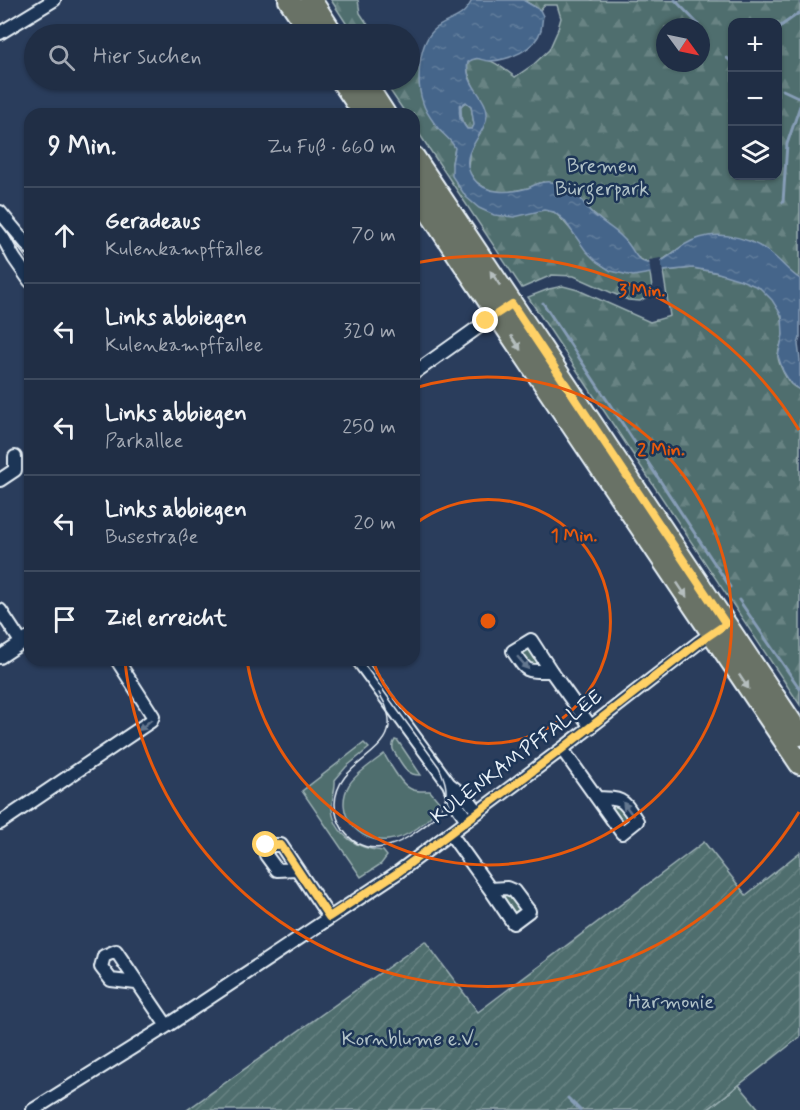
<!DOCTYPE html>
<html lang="de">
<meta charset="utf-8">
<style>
:root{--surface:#202e45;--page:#2d3a50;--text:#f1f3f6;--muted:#a2a8b3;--line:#3d4a5e}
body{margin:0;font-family:Mynerve,sans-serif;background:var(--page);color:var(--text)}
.controls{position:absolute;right:18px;top:18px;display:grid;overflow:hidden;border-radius:12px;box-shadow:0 2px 4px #0004}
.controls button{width:54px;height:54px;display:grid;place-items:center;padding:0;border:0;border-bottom:2px solid var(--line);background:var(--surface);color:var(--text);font:30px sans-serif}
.compass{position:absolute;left:656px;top:18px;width:54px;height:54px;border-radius:50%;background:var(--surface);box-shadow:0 2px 4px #0004;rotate:123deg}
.stop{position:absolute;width:18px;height:18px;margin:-14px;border:4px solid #ffd166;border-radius:50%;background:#fff}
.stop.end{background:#ffd166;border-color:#fff;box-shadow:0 2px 6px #0008}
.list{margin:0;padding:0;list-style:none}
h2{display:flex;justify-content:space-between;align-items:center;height:78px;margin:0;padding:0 24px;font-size:26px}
h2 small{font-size:20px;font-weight:400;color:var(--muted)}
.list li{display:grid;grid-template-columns:39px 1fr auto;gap:18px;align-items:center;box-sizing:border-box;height:96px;padding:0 24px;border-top:2px solid var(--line)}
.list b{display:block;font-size:22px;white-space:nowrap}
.list p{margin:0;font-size:20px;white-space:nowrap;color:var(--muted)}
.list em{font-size:20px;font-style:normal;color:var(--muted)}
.icon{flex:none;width:33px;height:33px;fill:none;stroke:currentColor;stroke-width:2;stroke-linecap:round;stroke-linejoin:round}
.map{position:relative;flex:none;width:800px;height:1110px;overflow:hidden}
.search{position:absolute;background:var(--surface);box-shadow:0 2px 4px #0004;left:24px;top:24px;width:396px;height:66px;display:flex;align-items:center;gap:15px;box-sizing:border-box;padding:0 21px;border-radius:33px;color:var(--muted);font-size:22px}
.panel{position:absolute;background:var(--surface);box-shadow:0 2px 4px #0004;left:24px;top:108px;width:396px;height:558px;border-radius:18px}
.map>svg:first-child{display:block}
.green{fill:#4f6e6e;stroke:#9cb0b3;stroke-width:1.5}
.forest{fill:url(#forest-firs);stroke:#9cb0b3;stroke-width:1.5;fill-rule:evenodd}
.garden{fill:url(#garden-furrows);stroke:#9cb0b3;stroke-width:1.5}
.water{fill:url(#water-ripples);stroke:#869db6;stroke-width:1.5;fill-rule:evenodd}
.pier{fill:#2a3d5c}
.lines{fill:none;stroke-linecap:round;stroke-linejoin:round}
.stream{stroke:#869db6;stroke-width:3}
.street-casing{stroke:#e8f1f8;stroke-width:16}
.primary-casing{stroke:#e8f1f8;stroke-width:24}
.street{stroke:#1d3557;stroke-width:12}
.primary{stroke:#697266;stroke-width:20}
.tram{stroke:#e8f1f8;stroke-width:1.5}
.oneway{fill:#b5bebe}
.oneway2{fill:#64778f}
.route{stroke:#ffd166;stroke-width:8}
.ring{fill:none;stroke:#e8590c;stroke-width:3}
.labels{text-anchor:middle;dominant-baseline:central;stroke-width:5;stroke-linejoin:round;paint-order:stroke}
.park-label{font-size:20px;fill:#b2c3c8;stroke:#1d3557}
.street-label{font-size:20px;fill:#e8f1f8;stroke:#1d3557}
.centre{fill:#e8590c;stroke:#1d3557;stroke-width:3}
.ring-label{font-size:18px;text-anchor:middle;font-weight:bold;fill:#e8590c;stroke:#1d3557;stroke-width:5;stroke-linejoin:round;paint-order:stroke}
</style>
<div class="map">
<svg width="800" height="1110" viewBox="0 0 800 1110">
<defs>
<pattern id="forest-firs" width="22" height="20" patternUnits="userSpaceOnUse" patternTransform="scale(1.5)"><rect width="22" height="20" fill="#4f6e6e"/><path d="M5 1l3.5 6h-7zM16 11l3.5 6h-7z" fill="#688383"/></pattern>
<pattern id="garden-furrows" width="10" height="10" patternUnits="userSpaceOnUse" patternTransform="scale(1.5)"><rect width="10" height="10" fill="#4f6e6e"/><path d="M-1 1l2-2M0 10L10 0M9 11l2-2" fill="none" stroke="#688383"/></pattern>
<pattern id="water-ripples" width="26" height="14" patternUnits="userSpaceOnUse" patternTransform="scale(1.5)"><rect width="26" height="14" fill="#45658a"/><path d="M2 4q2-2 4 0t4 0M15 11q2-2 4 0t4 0" fill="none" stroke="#607c9b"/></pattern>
</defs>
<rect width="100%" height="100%" fill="#2a3d5c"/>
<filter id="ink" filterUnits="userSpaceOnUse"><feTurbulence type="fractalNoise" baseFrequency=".0167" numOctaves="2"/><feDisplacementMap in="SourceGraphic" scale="12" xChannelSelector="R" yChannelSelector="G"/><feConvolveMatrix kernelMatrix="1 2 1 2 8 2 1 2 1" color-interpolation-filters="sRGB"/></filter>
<g filter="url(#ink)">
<!-- green -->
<path class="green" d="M529 647 544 666 532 667 522 654V651Z
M395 740 398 741 421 775C409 776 404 768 398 758 398 758 393 750 393 749 392 745 393 743 395 740Z
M364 743 369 748 346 767 335 780C336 790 331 799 332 809 335 836 358 849 383 851L387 856 381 864 361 877 302 791Z
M384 754C390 764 401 785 411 789 417 792 424 791 430 791L440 803C430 821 409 838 388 840 358 844 333 812 349 785 355 774 374 762 384 754Z
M608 803 622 806 630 821 624 825 621 824Z
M501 893 511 895 523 911 514 916 499 897Z
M739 1085 760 1110H707Z"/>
<!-- forest -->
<path class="forest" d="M331 0H358L360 13 374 34H353Z
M523 0 800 1V279L791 273 769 252 749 241 684 245 661 261 647 263 635 256 628 244 590 211 573 190 543 182 528 188 508 192 490 191 475 181 468 170 469 155 475 141 484 126C480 113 478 99 473 86 470 77 466 72 468 61 484 52 502 67 515 77L534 64 549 50 557 32 561 18 557 5H544L540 10ZM732 22H778V176H732ZM665 27H701V63H665Z
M410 65 420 68V88L438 128 453 143 455 148 452 163 458 187 554 212C589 242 592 283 650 273L652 288 650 295 640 301 628 300 574 276 552 275 522 288 414 126V114H406L383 80H410Z
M466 102 471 106 474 125 472 129H467L460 118 459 110 462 104Z
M693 268C714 272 740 276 759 287 775 296 785 316 783 334 783 341 778 349 778 356 778 363 787 381 792 385 794 387 797 388 800 390V705L528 297 549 289 563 286 578 290 650 322 670 316 663 271Z"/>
<!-- garden -->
<path class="garden" d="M704 842 746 895 800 852V1037L707 1110H187L425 941 478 1012Z"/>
<!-- water -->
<path class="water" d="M472 0H523L540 10 543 16C542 20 542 26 541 30 535 50 509 60 490 61 480 61 478 55 468 62 463 84 489 98 487 116 485 137 456 153 473 178 485 195 510 193 528 188 533 186 539 182 545 182 554 181 562 185 570 189 580 194 584 205 591 212 603 224 620 231 629 245 634 252 638 262 648 263 663 265 672 252 684 245 710 229 744 234 769 252 780 260 788 271 800 279V338L798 344 800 360V390L791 384 783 371 778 356 783 335 782 316 772 300 760 288 741 280 715 272 693 268 663 271 633 276 611 271 597 262 586 251 564 220 554 212 544 210 514 217 494 215 479 208 466 197 452 176V163L455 148C451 139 442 134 437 127 432 120 425 111 423 103 416 84 418 46 433 31 447 17 462 22 472 0ZM466 102 471 106 474 125 472 129H467C461 121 454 108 466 102Z"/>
<!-- pier -->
<path class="pier" d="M661 258 663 274 651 276 649 260Z"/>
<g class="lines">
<!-- stream -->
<path class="stream" d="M675 0 698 24
M778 28 799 13
M727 58 732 62
M783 90 800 98
M460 105 461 120
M783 202 787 144 800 106
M543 303 730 587
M739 600 800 689
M568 1098 580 1110"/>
<defs>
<path id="street" d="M0 33 54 0
M0 212 30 248
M0 232 14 258 30 281
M414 373 501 311
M0 480 15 470V457
M0 610 21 642
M0 657 30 637
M358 660 449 784 458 807 467 820
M551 671C524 671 528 673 513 651L531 640 551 671 591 727
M562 749 622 833 637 821C622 799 625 799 598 798
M449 784 468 799 478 812
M0 823 151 721 153 716 117 660
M450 833 490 889
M296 869 277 870 266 855V845H281L329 917
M507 888 514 891 529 911 513 923 490 889Z
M136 983 111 980 101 967 104 956 116 951 167 1026
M33 1110 167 1026 397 873 562 749 698 643 718 629"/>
<path id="primary" d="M289 0 312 34
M311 0 333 34
M341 80 364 114
M363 80 385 114
M414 157 800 735
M414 189 507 329 800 764"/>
</defs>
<!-- street casing -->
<use href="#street" class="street-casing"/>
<!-- primary casing -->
<use href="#primary" class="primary-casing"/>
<!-- street -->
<use href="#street" class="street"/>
<!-- primary -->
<use href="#primary" class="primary"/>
<!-- tram -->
<path class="tram" d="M0 223 30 263
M361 660 439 767C444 778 449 790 444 802 440 814 430 822 420 829 396 847 365 860 343 830 338 822 335 813 335 804 336 757 402 756 387 710 386 704 382 699 379 693"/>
</g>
<!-- one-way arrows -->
<defs><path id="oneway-solid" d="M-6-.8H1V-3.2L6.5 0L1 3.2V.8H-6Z" transform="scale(1.5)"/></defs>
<g class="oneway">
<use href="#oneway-solid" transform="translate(495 278) rotate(-124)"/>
<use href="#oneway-solid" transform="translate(516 343) rotate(56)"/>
<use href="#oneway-solid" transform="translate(682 590) rotate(56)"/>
<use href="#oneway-solid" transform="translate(744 682) rotate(56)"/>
</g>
<g class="oneway2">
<use href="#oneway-solid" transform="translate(523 663) rotate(49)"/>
<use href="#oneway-solid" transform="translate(145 725) rotate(140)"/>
<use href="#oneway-solid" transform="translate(628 809) rotate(-127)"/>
</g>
</g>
<g class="lines" filter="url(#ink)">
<!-- route -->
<path class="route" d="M266 845H281L329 917 397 873 562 749 698 643 726 624 512 304 486 321"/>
</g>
<!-- distance rings -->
<g class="ring">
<path d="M415 524A122 122 0 1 1 373 661"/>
<path d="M415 388A244 244 0 1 1 247 661"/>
<path d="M799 812A365 365 0 0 1 125 662M415 263A365 365 0 0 1 799 430"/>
</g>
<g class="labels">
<!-- park labels -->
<g class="park-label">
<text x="602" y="166">Bremen<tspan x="602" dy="23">Bürgerpark</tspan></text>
<text x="671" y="1002">Harmonie</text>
<text x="410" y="1039">Kornblume e.V.</text>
</g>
<!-- street labels -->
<g class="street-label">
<text transform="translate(517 757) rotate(-37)">KULENKAMPFFALLEE</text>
</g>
</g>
<circle cx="488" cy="621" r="9" class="centre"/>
<g class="ring-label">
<text x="642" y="296">3 Min.</text>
<text x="661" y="455">2 Min.</text>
<text x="574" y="541">1 Min.</text>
</g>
</svg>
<div class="controls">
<button>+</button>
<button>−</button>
<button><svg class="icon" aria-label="layers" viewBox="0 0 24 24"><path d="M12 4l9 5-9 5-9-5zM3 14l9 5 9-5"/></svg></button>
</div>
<svg class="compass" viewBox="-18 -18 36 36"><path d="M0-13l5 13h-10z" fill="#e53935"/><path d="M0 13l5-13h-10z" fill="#a2a8b3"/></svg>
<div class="stop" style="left:266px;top:845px"></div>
<div class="stop end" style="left:486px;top:321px"></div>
<div class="search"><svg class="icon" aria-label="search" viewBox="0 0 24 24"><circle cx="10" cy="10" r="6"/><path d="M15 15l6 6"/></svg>Hier suchen</div>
<section class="panel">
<h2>9 Min.<small>Zu Fuß · 660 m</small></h2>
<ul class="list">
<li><svg class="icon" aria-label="ahead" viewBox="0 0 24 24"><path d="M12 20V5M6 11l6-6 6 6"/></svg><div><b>Geradeaus</b><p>Kulenkampffallee</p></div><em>70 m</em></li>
<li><svg class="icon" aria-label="left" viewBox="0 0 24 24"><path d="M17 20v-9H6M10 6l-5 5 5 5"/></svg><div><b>Links abbiegen</b><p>Kulenkampffallee</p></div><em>320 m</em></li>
<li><svg class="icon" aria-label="left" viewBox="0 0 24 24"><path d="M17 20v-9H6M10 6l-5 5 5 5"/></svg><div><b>Links abbiegen</b><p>Parkallee</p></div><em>250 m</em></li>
<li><svg class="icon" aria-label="left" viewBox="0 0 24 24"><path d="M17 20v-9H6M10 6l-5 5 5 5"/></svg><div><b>Links abbiegen</b><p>Busestraße</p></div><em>20 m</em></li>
<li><svg class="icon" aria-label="arrive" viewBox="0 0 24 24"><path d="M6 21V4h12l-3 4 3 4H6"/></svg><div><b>Ziel erreicht</b></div></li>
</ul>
</section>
</div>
